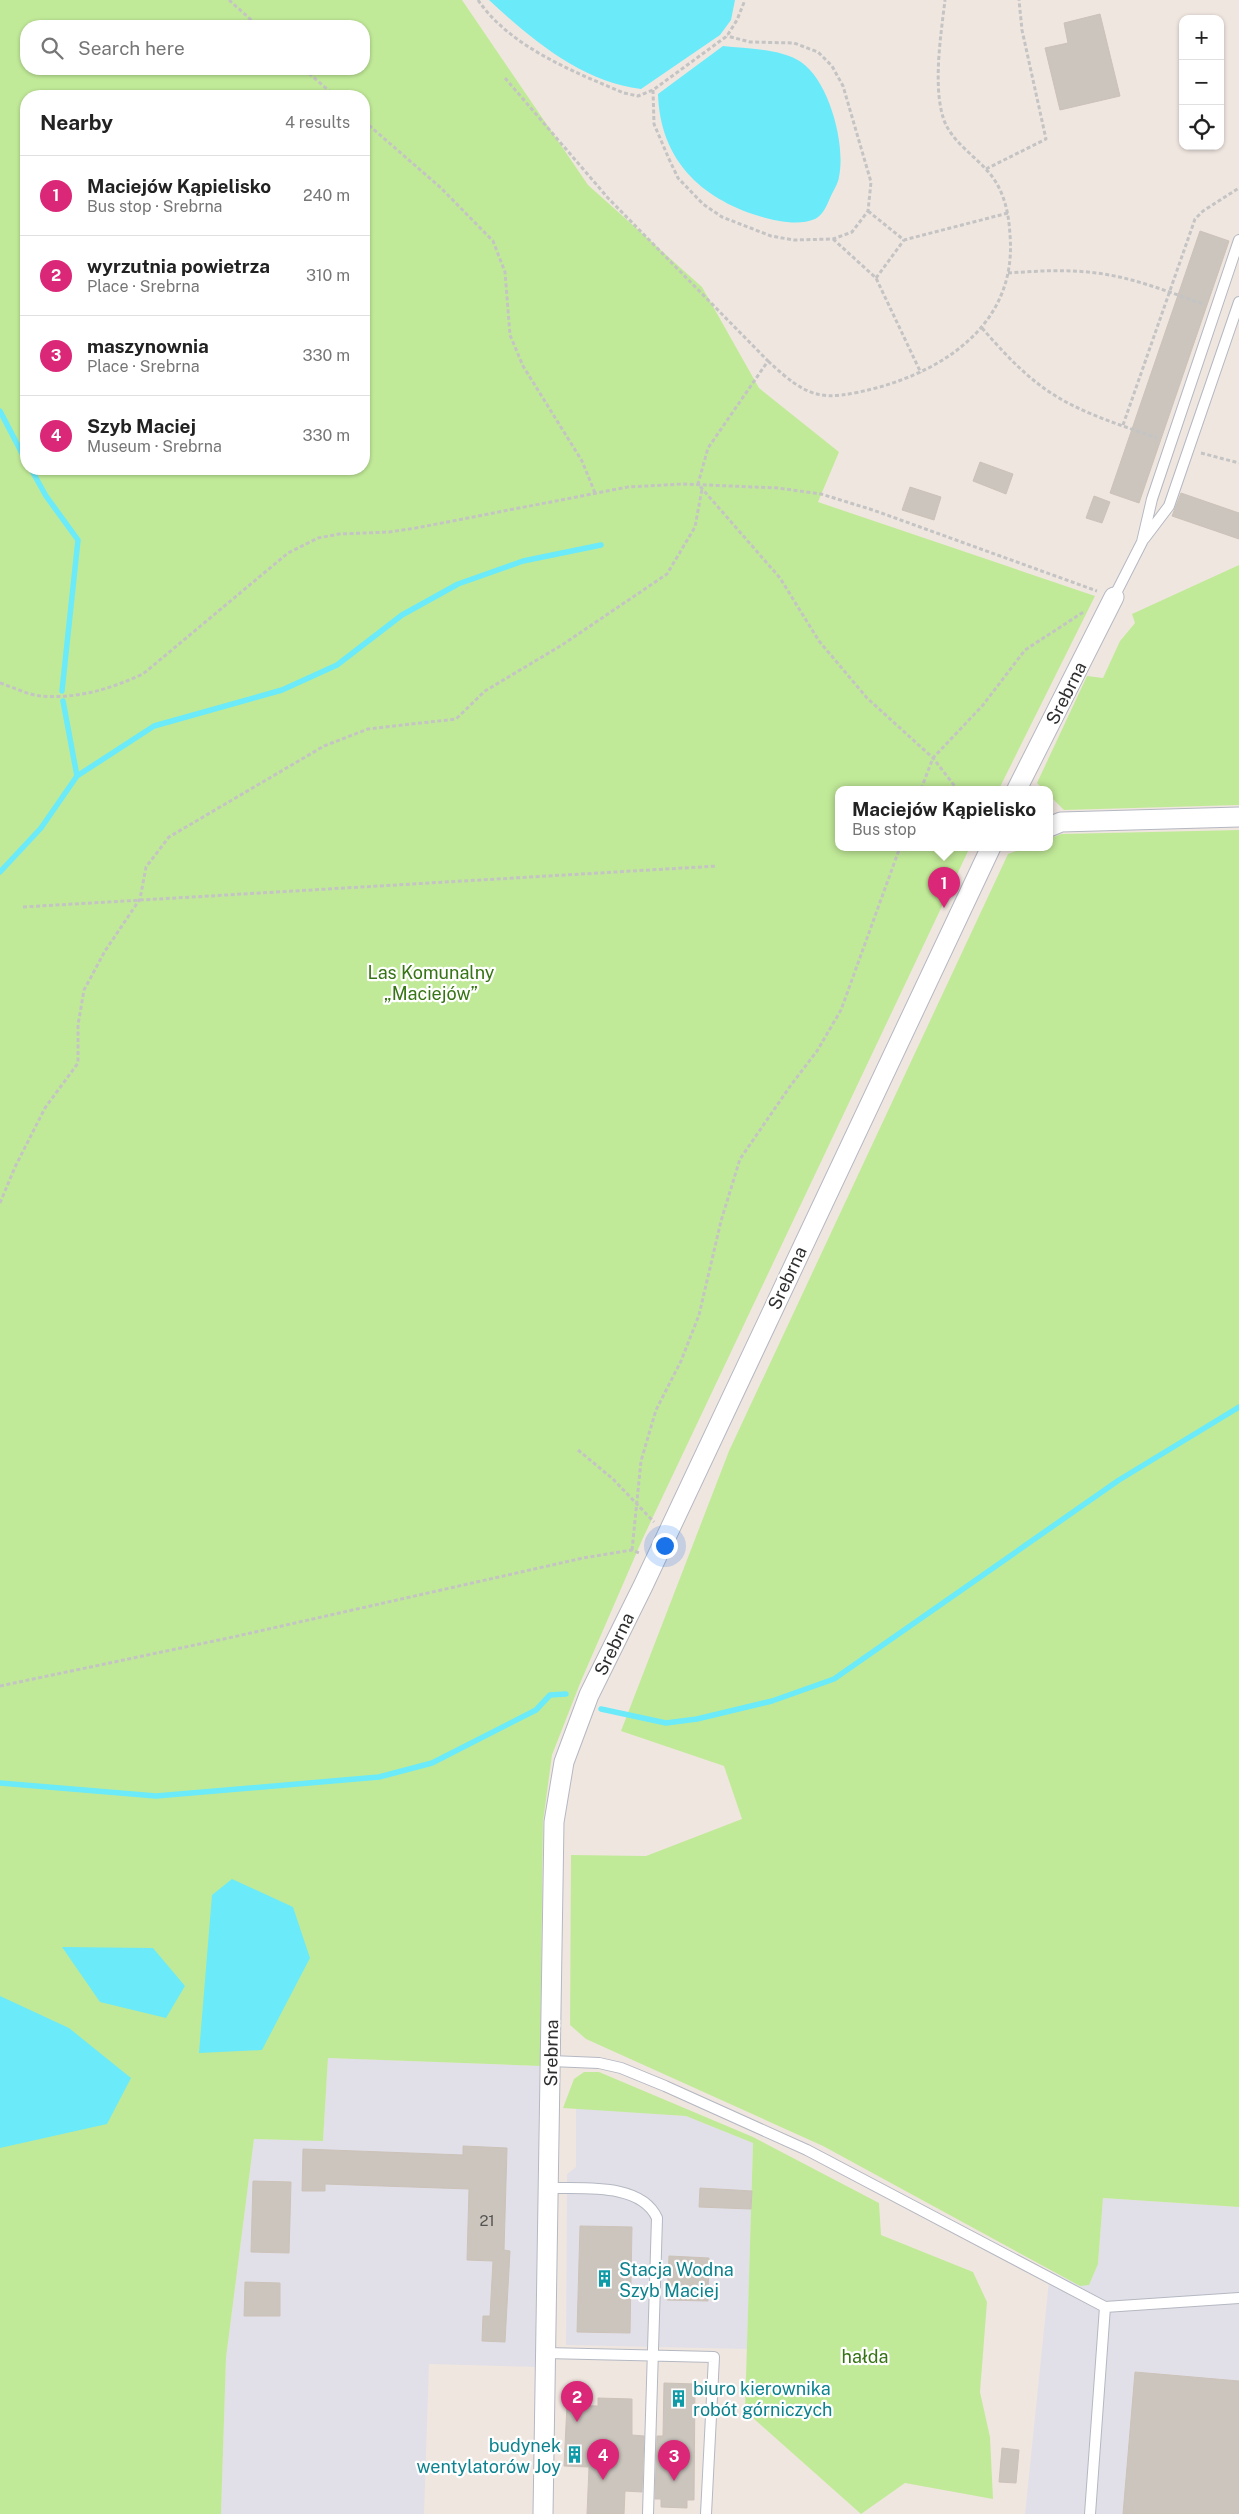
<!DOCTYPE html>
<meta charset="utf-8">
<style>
:root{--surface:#fff;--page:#f6f6f6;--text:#222;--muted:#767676;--line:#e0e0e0;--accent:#db2777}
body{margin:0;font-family:"Public Sans",sans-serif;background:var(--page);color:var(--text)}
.controls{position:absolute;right:15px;top:15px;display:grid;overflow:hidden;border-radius:10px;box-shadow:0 1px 4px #0004}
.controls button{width:45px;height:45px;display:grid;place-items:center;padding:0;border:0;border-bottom:1px solid var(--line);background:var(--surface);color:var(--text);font:25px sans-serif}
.you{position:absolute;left:664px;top:1545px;width:18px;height:18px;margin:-12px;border:4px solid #fff;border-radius:50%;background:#1a73e8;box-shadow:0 0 0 8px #1a73e833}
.badge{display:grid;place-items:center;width:32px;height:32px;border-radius:50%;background:var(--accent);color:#fff;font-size:16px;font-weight:700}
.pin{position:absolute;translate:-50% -41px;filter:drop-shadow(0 1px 2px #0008)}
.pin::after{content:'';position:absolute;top:26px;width:18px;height:15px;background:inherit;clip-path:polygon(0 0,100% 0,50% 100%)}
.popup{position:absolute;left:835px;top:786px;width:218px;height:65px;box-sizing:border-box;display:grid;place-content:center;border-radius:10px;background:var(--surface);filter:drop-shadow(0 1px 4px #0005);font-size:16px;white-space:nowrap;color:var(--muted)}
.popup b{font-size:19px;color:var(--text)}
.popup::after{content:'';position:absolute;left:50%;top:100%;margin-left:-10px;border:10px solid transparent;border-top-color:var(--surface)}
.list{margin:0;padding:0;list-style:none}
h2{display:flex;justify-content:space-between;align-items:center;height:65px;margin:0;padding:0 20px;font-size:21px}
h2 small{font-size:16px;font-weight:400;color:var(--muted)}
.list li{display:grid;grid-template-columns:32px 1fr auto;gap:15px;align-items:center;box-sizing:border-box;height:80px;padding:0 20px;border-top:1px solid var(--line)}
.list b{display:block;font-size:19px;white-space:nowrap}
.list p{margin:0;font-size:16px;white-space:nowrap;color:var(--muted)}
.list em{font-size:16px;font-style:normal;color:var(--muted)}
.icon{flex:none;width:28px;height:28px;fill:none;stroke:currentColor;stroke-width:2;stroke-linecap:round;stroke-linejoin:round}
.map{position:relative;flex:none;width:1239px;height:2514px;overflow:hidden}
.search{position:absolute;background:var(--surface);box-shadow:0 1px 4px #0004;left:20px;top:20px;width:350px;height:55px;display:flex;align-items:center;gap:12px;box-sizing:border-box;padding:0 18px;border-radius:20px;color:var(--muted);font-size:19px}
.panel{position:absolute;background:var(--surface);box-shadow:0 1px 4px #0004;left:20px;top:90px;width:350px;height:385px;border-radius:20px}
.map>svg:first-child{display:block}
.industrial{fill:#e1e0e8}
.green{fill:#c1ea98;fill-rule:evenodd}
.water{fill:#6beaf9}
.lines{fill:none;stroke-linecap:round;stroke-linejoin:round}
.stream{stroke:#6beaf9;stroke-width:5.5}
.building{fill:#cbc5be;stroke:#ccc2b8}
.lane-casing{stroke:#b4b8c2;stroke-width:12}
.street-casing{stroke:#b4b8c2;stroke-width:21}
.path{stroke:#c4c4c4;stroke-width:3;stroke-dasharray:4 2.5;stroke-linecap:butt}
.lane{stroke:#fff;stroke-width:10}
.street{stroke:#fff;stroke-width:19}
.labels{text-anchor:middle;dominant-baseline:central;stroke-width:4.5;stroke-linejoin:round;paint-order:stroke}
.number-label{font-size:15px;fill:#555452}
.street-label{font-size:18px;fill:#2e2e2e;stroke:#fff}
.park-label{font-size:18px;fill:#377415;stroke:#fff}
.culture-label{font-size:18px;fill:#0d838f;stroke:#fff;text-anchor:start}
</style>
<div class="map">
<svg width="1239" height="2514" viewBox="0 0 1239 2514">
<rect width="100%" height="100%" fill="#f0e6e0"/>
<!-- industrial -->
<path class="industrial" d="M328 2058 540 2066 536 2367 429 2364 424 2514H221L226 2358 254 2139 323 2140Z
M576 2108 686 2116 753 2143 747 2349 566 2345 567 2174 576 2167Z
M1103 2198 1239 2207V2514H1025L1050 2271 1080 2286 1098 2264Z"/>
<!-- green -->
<path class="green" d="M0 0H462L588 185 702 287 759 388 839 452 818 502 1095 596 999 789H839V847H970L643 1538 581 1681 552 1755 543 1822 540 2066 328 2058 323 2141 254 2139 226 2358 221 2514H0ZM26 26H364V69H26ZM26 96H364V469H26Z
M1239 565V805L1064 810 1049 795V789H1043L1037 783 1087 676 1103 678 1120 641 1135 623 1132 614Z
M1239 830V2207L1103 2198 1098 2264 1089 2285 1080 2286 823 2146 586 2039 570 2025 571 1855 646 1856 742 1819 724 1766 621 1731 729 1451 1008 854 1027 847H1049V839L1061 834Z
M584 2072H599L753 2137 879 2203 881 2235 973 2272 987 2302 980 2392 990 2437 993 2499 905 2483 861 2514 745 2411 753 2143 686 2116 563 2108 574 2079Z"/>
<!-- water -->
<path class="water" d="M489 0H735L731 20 720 35 641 89C582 82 531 39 489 0Z
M723 46C747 49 780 48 801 62 829 81 846 144 839 177 838 184 833 191 830 198 827 205 823 215 815 219 799 226 775 221 759 216 700 198 660 159 658 94Z
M232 1879 293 1907 310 1958 262 2050 199 2053 212 1895Z
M62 1947 153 1948 185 1986 166 2018 100 2002Z
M0 1996 69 2028 131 2078 107 2124 0 2148Z"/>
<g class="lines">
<!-- stream -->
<path class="stream" d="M0 411 26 461
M31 469 46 496 78 540 62 691
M77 776 154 726 282 690 337 665 402 615 458 584 523 561 601 545
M0 872 41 828 77 776 63 701
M601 1709 666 1723 697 1719 772 1701 834 1679 1119 1480 1239 1407
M0 1783 156 1796 379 1777 432 1763 536 1710 550 1695 566 1694"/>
</g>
<!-- building -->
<path class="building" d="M1100 14 1120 96 1060 110 1045 48 1068 43 1064 23Z
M1200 231 1229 241 1139 503 1110 493Z
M980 462 1013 474 1006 494 973 481Z
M910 487 941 497 934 520 902 510Z
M1181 493 1239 513V539L1172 516Z
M1094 496 1110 502 1102 523 1086 518Z
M463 2146 507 2148 504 2250 510 2251 505 2342 482 2341 483 2316H490L493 2261 467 2260 469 2189 325 2184V2191H302L303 2149 463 2155Z
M253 2181 291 2182 289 2253 251 2252Z
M700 2188 752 2191 751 2209 699 2207Z
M580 2226 632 2227 630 2333 577 2332Z
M669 2256 709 2258 708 2301 667 2300Z
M245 2282 280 2283V2316H244Z
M1135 2372 1239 2381V2514H1123Z
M664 2383 695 2384 694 2500H687V2508L661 2507V2499H655L657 2436H663Z
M598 2398 632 2399V2435L644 2436 642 2492 625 2491 624 2514H587L589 2467 564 2466 567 2405 598 2406Z
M1002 2448 1019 2450 1016 2483 999 2482Z"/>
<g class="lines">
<defs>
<path id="lane" d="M1144 539 1169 506 1239 302
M1114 597 1142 542 1152 499 1239 240
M551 2061 599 2063 621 2068 665 2086 807 2150 1105 2307 1239 2298
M548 2188C581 2189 641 2182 657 2218L648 2514
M546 2353 714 2357 706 2514
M1090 2514 1105 2307"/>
<path id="street" d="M1017 789 1114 597
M1049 827 1061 822 1239 817
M543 2514 554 1822 564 1762 589 1695 643 1586 991 847"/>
</defs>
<!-- lane casing -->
<use href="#lane" class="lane-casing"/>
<!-- street casing -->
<use href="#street" class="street-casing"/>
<!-- path -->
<path class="path" d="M229 0 258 26
M478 0C510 47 574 72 624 93L638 96 653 90 727 36 737 20 745 0
M304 69 335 96
M505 78 608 198 768 361 708 448 698 484 780 578 819 641 867 698 933 758 957 789
M653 90 654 124 669 159 678 178 703 204 722 217 771 236 794 240 833 239 852 232 868 211 871 182 843 86 832 66 818 52 794 43 750 42 727 36
M364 121 441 188 493 241 505 272 510 335 523 366 582 461 595 493
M986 169 1046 139 1022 30 1019 0
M868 211 904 240 1008 213
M833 239 876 278 921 373
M1008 273C1037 271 1067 269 1096 273 1132 277 1169 292 1203 304
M876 278 904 240
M982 328C1002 351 1023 374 1048 391 1080 413 1121 425 1157 438
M768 361C809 399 821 402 876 388 950 368 1017 320 1010 235 1009 217 1006 200 997 184 983 159 951 145 943 117 933 84 941 34 945 0
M1123 425 1195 219 1203 211 1239 188
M1201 453 1239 463
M0 683C13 687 28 695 41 696 78 699 110 689 143 674L288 553 318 538 339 534 389 532 416 528 628 487 683 484 778 488 821 494 873 510 1097 591
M921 789 933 758 983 705 1025 650 1085 611
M23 907 717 866
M0 1203 15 1167 45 1108 78 1063V1025L84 990 105 951 140 899 146 867 169 837 324 746 368 729 456 719 485 691 562 645 667 574 695 527 702 489
M578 1450 613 1479 654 1522
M632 1550 641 1461 656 1410 681 1361 699 1315 721 1221 740 1159 791 1085 817 1051 841 1010 900 847
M0 1686 233 1637 583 1558 632 1550 639 1553"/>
<!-- lane -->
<use href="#lane" class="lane"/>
<!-- street -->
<use href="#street" class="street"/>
</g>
<!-- icons -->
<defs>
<symbol id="building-bare" viewBox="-9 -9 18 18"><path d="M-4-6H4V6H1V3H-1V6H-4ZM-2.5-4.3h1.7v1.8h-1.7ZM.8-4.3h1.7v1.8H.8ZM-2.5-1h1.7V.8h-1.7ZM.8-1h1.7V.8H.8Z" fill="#0f9aa8" stroke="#fff" stroke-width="2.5" paint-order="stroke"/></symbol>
</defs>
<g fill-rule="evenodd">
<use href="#building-bare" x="592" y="2266" width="25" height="25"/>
<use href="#building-bare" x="666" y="2386" width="25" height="25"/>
<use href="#building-bare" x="562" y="2442" width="25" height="25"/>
</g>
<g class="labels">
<!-- number labels -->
<g class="number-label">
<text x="487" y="2220">21</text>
</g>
<!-- street labels -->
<g class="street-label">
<text transform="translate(1066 693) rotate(-63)">Srebrna</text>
<text transform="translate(787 1278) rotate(-65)">Srebrna</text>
<text transform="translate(614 1644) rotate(-64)">Srebrna</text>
<text transform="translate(551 2053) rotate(-89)">Srebrna</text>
</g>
<!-- park labels -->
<g class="park-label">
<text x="431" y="972">Las Komunalny<tspan x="431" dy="21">„Maciejów”</tspan></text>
<text x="865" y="2356">hałda</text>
</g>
<!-- culture labels -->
<g class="culture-label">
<text x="619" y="2269">Stacja Wodna<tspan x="619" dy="21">Szyb Maciej</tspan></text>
<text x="693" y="2388">biuro kierownika<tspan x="693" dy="21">robót górniczych</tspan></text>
<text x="561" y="2445" text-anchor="end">budynek<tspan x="561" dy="21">wentylatorów Joy</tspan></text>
</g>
</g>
</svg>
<div class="controls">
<button>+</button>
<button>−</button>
<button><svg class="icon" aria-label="locate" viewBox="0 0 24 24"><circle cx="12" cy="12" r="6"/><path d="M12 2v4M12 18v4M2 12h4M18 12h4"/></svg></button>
</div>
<div class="you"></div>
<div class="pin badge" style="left:944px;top:908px">1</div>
<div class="popup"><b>Maciejów Kąpielisko</b>Bus stop</div>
<div class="pin badge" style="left:577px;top:2422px">2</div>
<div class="pin badge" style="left:674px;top:2481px">3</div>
<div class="pin badge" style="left:603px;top:2480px">4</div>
<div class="search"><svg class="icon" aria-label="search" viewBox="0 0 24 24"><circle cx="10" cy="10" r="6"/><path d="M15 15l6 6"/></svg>Search here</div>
<section class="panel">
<h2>Nearby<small>4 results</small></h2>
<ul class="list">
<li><span class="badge">1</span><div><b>Maciejów Kąpielisko</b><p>Bus stop · Srebrna</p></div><em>240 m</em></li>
<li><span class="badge">2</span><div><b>wyrzutnia powietrza</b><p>Place · Srebrna</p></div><em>310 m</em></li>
<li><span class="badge">3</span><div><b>maszynownia</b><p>Place · Srebrna</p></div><em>330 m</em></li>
<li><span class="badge">4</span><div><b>Szyb Maciej</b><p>Museum · Srebrna</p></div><em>330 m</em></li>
</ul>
</section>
</div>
